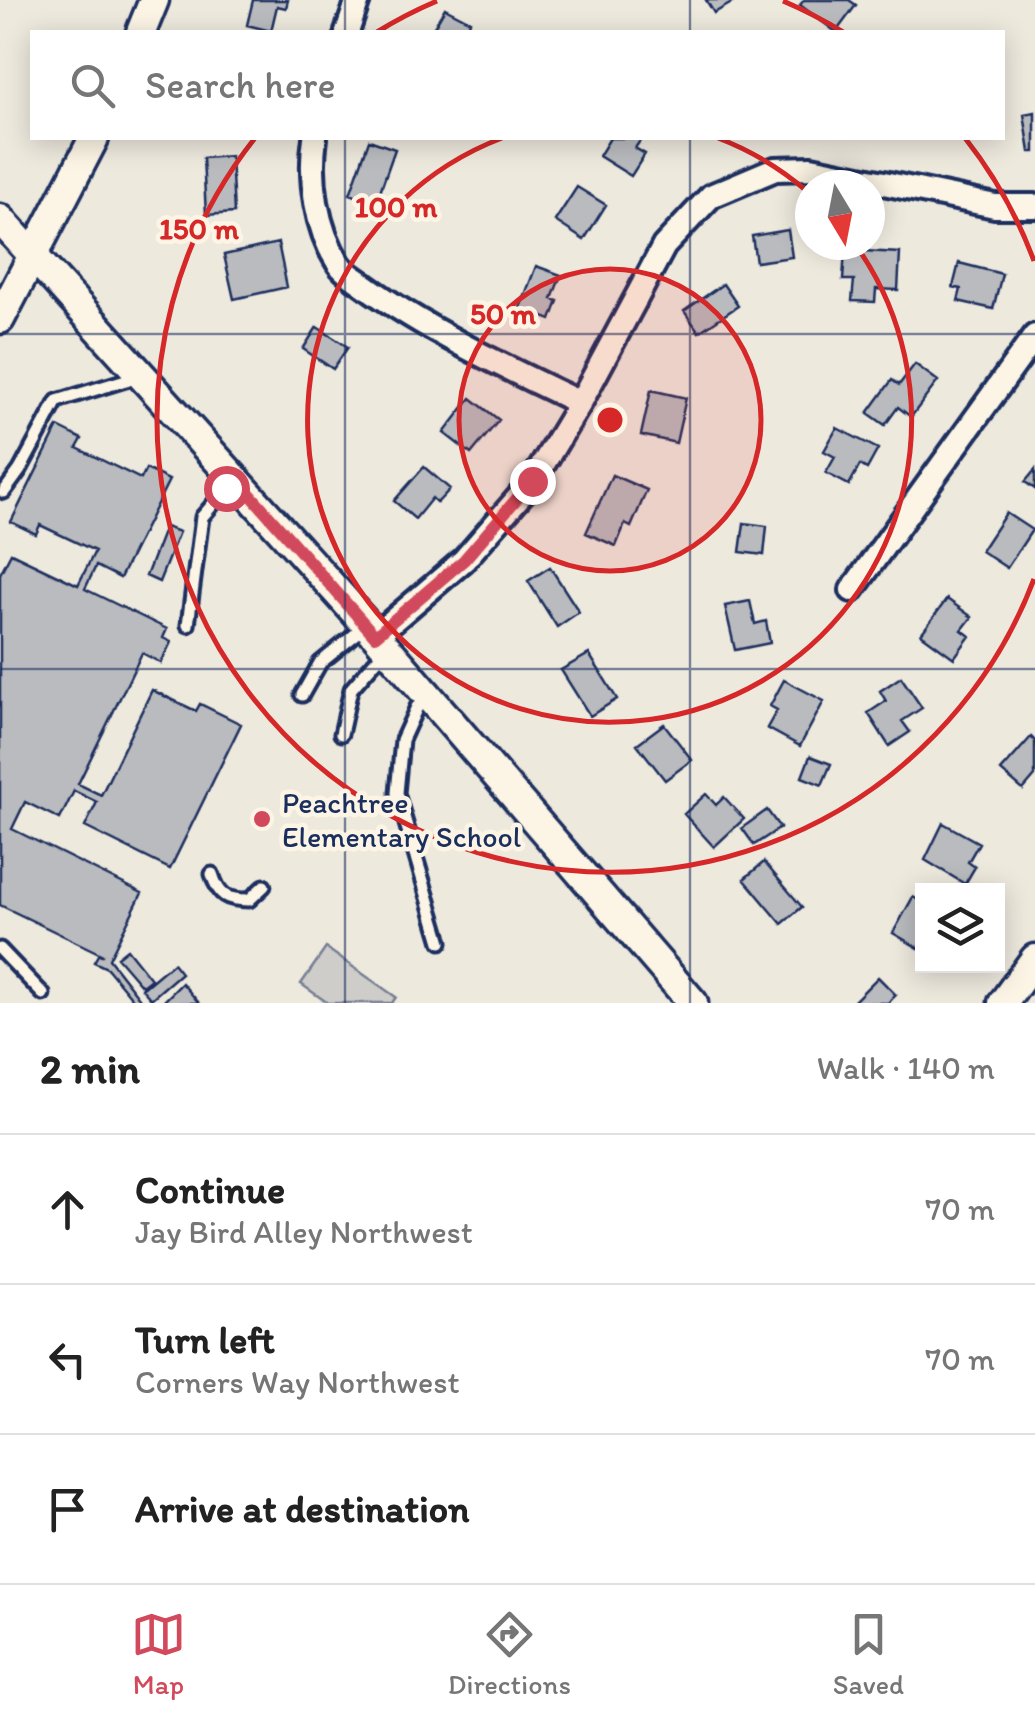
<!DOCTYPE html>
<meta charset="utf-8">
<style>
:root{--surface:#fff;--page:#f6f6f6;--text:#222;--muted:#767676;--line:#e0e0e0;--accent:#d1495b}
body{margin:0;font-family:Itim,sans-serif;background:var(--page);color:var(--text)}
.controls{position:absolute;right:30px;bottom:30px;display:grid;overflow:hidden;border-radius:0px;box-shadow:0 5px 25px #0003}
.controls button{width:90px;height:90px;display:grid;place-items:center;padding:0;border:0;border-bottom:2px solid var(--line);background:var(--surface);color:var(--text);font:50px sans-serif}
.compass{position:absolute;left:795px;top:170px;width:90px;height:90px;border-radius:50%;background:var(--surface);box-shadow:0 5px 25px #0003;rotate:170deg}
.stop{position:absolute;width:30px;height:30px;margin:-22px;border:8px solid #d1495b;border-radius:50%;background:#fff}
.stop.end{background:#d1495b;border-color:#fff;box-shadow:0 2px 10px #0008}
.list{margin:0;padding:0;list-style:none}
h2{display:flex;justify-content:space-between;align-items:center;height:130px;margin:0;padding:0 40px;font-size:42px}
h2 small{font-size:32px;font-weight:400;color:var(--muted)}
.list li{display:grid;grid-template-columns:65px 1fr auto;gap:30px;align-items:center;box-sizing:border-box;height:150px;padding:0 40px;border-top:2px solid var(--line)}
.list b{display:block;font-size:38px;white-space:nowrap}
.list p{margin:0;font-size:32px;white-space:nowrap;color:var(--muted)}
.list em{font-size:32px;font-style:normal;color:var(--muted)}
.icon{flex:none;width:55px;height:55px;fill:none;stroke:currentColor;stroke-width:2;stroke-linecap:round;stroke-linejoin:round}
.map{position:relative;flex:none;width:1035px;height:1003px;overflow:hidden}
.search{position:absolute;background:var(--surface);box-shadow:0 5px 25px #0003;left:30px;right:30px;top:30px;height:110px;display:flex;align-items:center;gap:25px;box-sizing:border-box;padding:0 35px;border-radius:0px;color:var(--muted);font-size:38px}
.sheet{height:580px;background:var(--surface)}
nav{display:flex;justify-content:space-around;align-items:center;box-sizing:border-box;height:140px;border-top:2px solid var(--line);background:var(--surface);font-size:28px;color:var(--muted)}
nav a{display:grid;justify-items:center;gap:5px}
nav .on{color:var(--accent)}
.map>svg:first-child{display:block}
.green{fill:#cfcdca;stroke:#757e94;stroke-width:2.5}
.building{fill:#babbbe;stroke:#1b2f5e;stroke-width:2.5}
.lines{fill:none;stroke-linecap:round;stroke-linejoin:round}
.service-casing{stroke:#1b2f5e;stroke-width:19}
.minor-casing{stroke:#1b2f5e;stroke-width:30}
.tertiary-casing{stroke:#1b2f5e;stroke-width:35}
.service{stroke:#fcf5e5;stroke-width:11}
.minor{stroke:#fcf5e5;stroke-width:22}
.tertiary{stroke:#fcf5e5;stroke-width:28}
.route{stroke:#d1495b;stroke-width:12}
.grid{fill:none;stroke:#1b2f5e;stroke-width:2.5;stroke-opacity:0.55}
.ring{fill:none;stroke:#d62828;stroke-width:5}
.poi-dot{fill:#d1495b;stroke:#fcf5e5;stroke-width:4}
.labels{text-anchor:middle;dominant-baseline:central;stroke-width:9;stroke-linejoin:round;paint-order:stroke}
.poi-label{font-size:30px;fill:#1b2f5e;stroke:#fcf5e5;text-anchor:start}
.centre{fill:#d62828;stroke:#fcf5e5;stroke-width:5}
.ring-label{font-size:30px;text-anchor:middle;font-weight:bold;fill:#d62828;stroke:#fcf5e5;stroke-width:9;stroke-linejoin:round;paint-order:stroke}
</style>
<div class="map">
<svg width="1035" height="1003" viewBox="0 0 1035 1003">
<rect width="100%" height="100%" fill="#eee9dd"/>
<filter id="ink" filterUnits="userSpaceOnUse"><feTurbulence type="fractalNoise" baseFrequency=".01" numOctaves="2"/><feDisplacementMap in="SourceGraphic" scale="20" xChannelSelector="R" yChannelSelector="G"/><feConvolveMatrix kernelMatrix="1 2 1 2 8 2 1 2 1" color-interpolation-filters="sRGB"/></filter>
<g filter="url(#ink)">
<!-- green -->
<path class="green" d="M326 948 396 997 392 1003H328L301 984Z"/>
<!-- building -->
<path class="building" d="M253 0H288L286 8 277 6 271 31 247 25Z
M706 0H737L714 13Z
M804 0H849L856 5 836 32 800 5Z
M445 8 470 21 464 32H431Z
M1035 112V152H1030L1024 114Z
M610 138H642L635 148 645 154 631 176 599 156Z
M369 140 395 149 376 203 350 194Z
M231 156 234 213 206 215 203 158Z
M577 187 606 205 584 240 555 221Z
M788 230 792 257 756 262 752 236Z
M278 243 287 287 234 299 224 255Z
M845 250 900 253 898 290 876 289 875 302 852 301 854 280H843Z
M959 263 1002 274 993 309 958 301 961 289 953 287Z
M536 266 561 275 552 299 558 301 551 320 520 308Z
M723 284 738 306 699 332 684 311Z
M317 327 348 347 333 369 303 349Z
M915 364 938 381 911 417 898 407 885 425 868 413 892 380 899 385Z
M651 390 686 398 676 443 641 435Z
M471 398 499 420 471 454 444 433Z
M58 427 82 439 77 448 141 479 146 469 169 480 120 578 96 566 85 589 167 629 163 638 171 642 161 663 142 653 78 784 101 795 152 690 196 711 200 704 241 724 170 869 85 827 97 802 74 791 60 819 25 802 12 829 142 893 109 959 143 1003H136L107 968 94 962 98 955H103L0 905V574L11 553 78 585 95 551 40 525 36 534 11 522Z
M837 428 878 449 867 469 860 465 849 485 826 473 835 457 824 451Z
M424 467 450 489 437 503 432 498 415 519 394 501Z
M1035 470V489L1025 482Z
M612 475 647 490 631 527 625 524 616 546 586 533Z
M1006 513 1032 530 1007 568 981 551Z
M744 523 767 526 764 555 740 552Z
M165 527 179 532 159 582 146 576Z
M550 567 579 612 557 627 528 581Z
M947 599 972 617 962 630 970 636 954 658 921 634Z
M750 601 755 624 766 621 770 643 735 650 725 606Z
M589 654 617 699 590 716 561 670Z
M901 677 922 708 902 721 910 732 889 746 868 713 886 701 880 691Z
M784 680 824 701 800 746 767 728 777 710 770 706Z
M664 724 692 760 665 780 637 744Z
M1031 737 1035 741V776L1023 790 1001 771Z
M810 756 831 764 822 785 802 777Z
M706 794 716 805 724 797 744 819 714 847 684 814Z
M767 810 780 828 754 845 742 828Z
M943 823 979 843 968 862 975 867 965 884 925 860Z
M764 862 802 907 782 924 744 879Z
M913 897 922 902V950L893 933Z
M127 949 151 979 142 986 117 957Z
M173 963 181 973 151 999 142 989Z
M878 977 896 995 888 1003H852Z
M182 983 199 1003H162Z"/>
<g class="lines">
<defs>
<path id="service" d="M4 492 20 470 57 401 139 376
M188 625 202 517 233 481
M302 695 320 663 367 625
M429 699 417 707 402 740 397 793 441 942
M341 734 351 689 386 649
M212 874C219 896 226 900 249 900L264 886
M0 949 43 994"/>
<path id="minor" d="M347 32 358 0
M315 138C309 178 316 229 339 264 344 272 355 278 363 284 429 332 507 368 580 403
M852 590 1035 336
M375 636 464 560 533 481 580 403 664 246 711 196 775 169 811 168 995 206H1035"/>
<path id="tertiary" d="M141 32 154 0
M0 219 367 625 693 1003
M0 319 94 138
M1003 1003 1035 959"/>
</defs>
<!-- service casing -->
<use href="#service" class="service-casing"/>
<!-- minor casing -->
<use href="#minor" class="minor-casing"/>
<!-- tertiary casing -->
<use href="#tertiary" class="tertiary-casing"/>
<!-- service -->
<use href="#service" class="service"/>
<!-- minor -->
<use href="#minor" class="minor"/>
<!-- tertiary -->
<use href="#tertiary" class="tertiary"/>
</g>
</g>
<g class="lines" filter="url(#ink)">
<!-- route -->
<path class="route" d="M226 488 236 478 375 636 464 560 532 481"/>
</g>
<!-- grid -->
<path class="grid" d="M345 0V32M690 0V32M345 138V1003M690 138V1003M0 334H1035M0 669H1035"/>
<!-- distance rings -->
<circle cx="610" cy="420" r="151" fill="#d62828" fill-opacity=".12"/>
<g class="ring">
<circle cx="610" cy="420" r="151"/>
<path d="M718 138A302 302 0 0 1 808 192M857 247A302 302 0 1 1 502 138"/>
<path d="M1034 579A453 453 0 1 1 255 138M377 32A453 453 0 0 1 437 1M783 1A453 453 0 0 1 843 32M965 138A453 453 0 0 1 1034 261"/>
</g>
<!-- markers -->
<circle class="poi-dot" cx="262" cy="819" r="10"/>
<g class="labels">
<!-- poi labels -->
<g class="poi-label">
<text x="282" y="802">Peachtree<tspan x="282" dy="34">Elementary School</tspan></text>
</g>
</g>
<circle cx="610" cy="420" r="15" class="centre"/>
<g class="ring-label">
<text x="396" y="217">100 m</text>
<text x="199" y="239">150 m</text>
<text x="503" y="324">50 m</text>
</g>
</svg>
<div class="controls">
<button><svg class="icon" aria-label="layers" viewBox="0 0 24 24"><path d="M12 4l9 5-9 5-9-5zM3 14l9 5 9-5"/></svg></button>
</div>
<svg class="compass" viewBox="-18 -18 36 36"><path d="M0-13l5 13h-10z" fill="#e53935"/><path d="M0 13l5-13h-10z" fill="#767676"/></svg>
<div class="stop" style="left:226px;top:488px"></div>
<div class="stop end" style="left:532px;top:481px"></div>
<div class="search"><svg class="icon" aria-label="search" viewBox="0 0 24 24"><circle cx="10" cy="10" r="6"/><path d="M15 15l6 6"/></svg>Search here</div>
</div>
<section class="sheet">
<h2>2 min<small>Walk · 140 m</small></h2>
<ul class="list">
<li><svg class="icon" aria-label="ahead" viewBox="0 0 24 24"><path d="M12 20V5M6 11l6-6 6 6"/></svg><div><b>Continue</b><p>Jay Bird Alley Northwest</p></div><em>70 m</em></li>
<li><svg class="icon" aria-label="left" viewBox="0 0 24 24"><path d="M17 20v-9H6M10 6l-5 5 5 5"/></svg><div><b>Turn left</b><p>Corners Way Northwest</p></div><em>70 m</em></li>
<li><svg class="icon" aria-label="arrive" viewBox="0 0 24 24"><path d="M6 21V4h12l-3 4 3 4H6"/></svg><div><b>Arrive at destination</b></div></li>
</ul>
</section>
<nav>
<a class="on"><svg class="icon" aria-label="map" viewBox="0 0 24 24"><path d="M3 6l6-2 6 2 6-2v14l-6 2-6-2-6 2zM9 4v14M15 6v14"/></svg>Map</a>
<a><svg class="icon" aria-label="directions" viewBox="0 0 24 24"><path d="M12 3l9 9-9 9-9-9zM9 14v-3h6M13 9l2 2-2 2"/></svg>Directions</a>
<a><svg class="icon" aria-label="saved" viewBox="0 0 24 24"><path d="M7 4h10v16l-5-4-5 4z"/></svg>Saved</a>
</nav>
